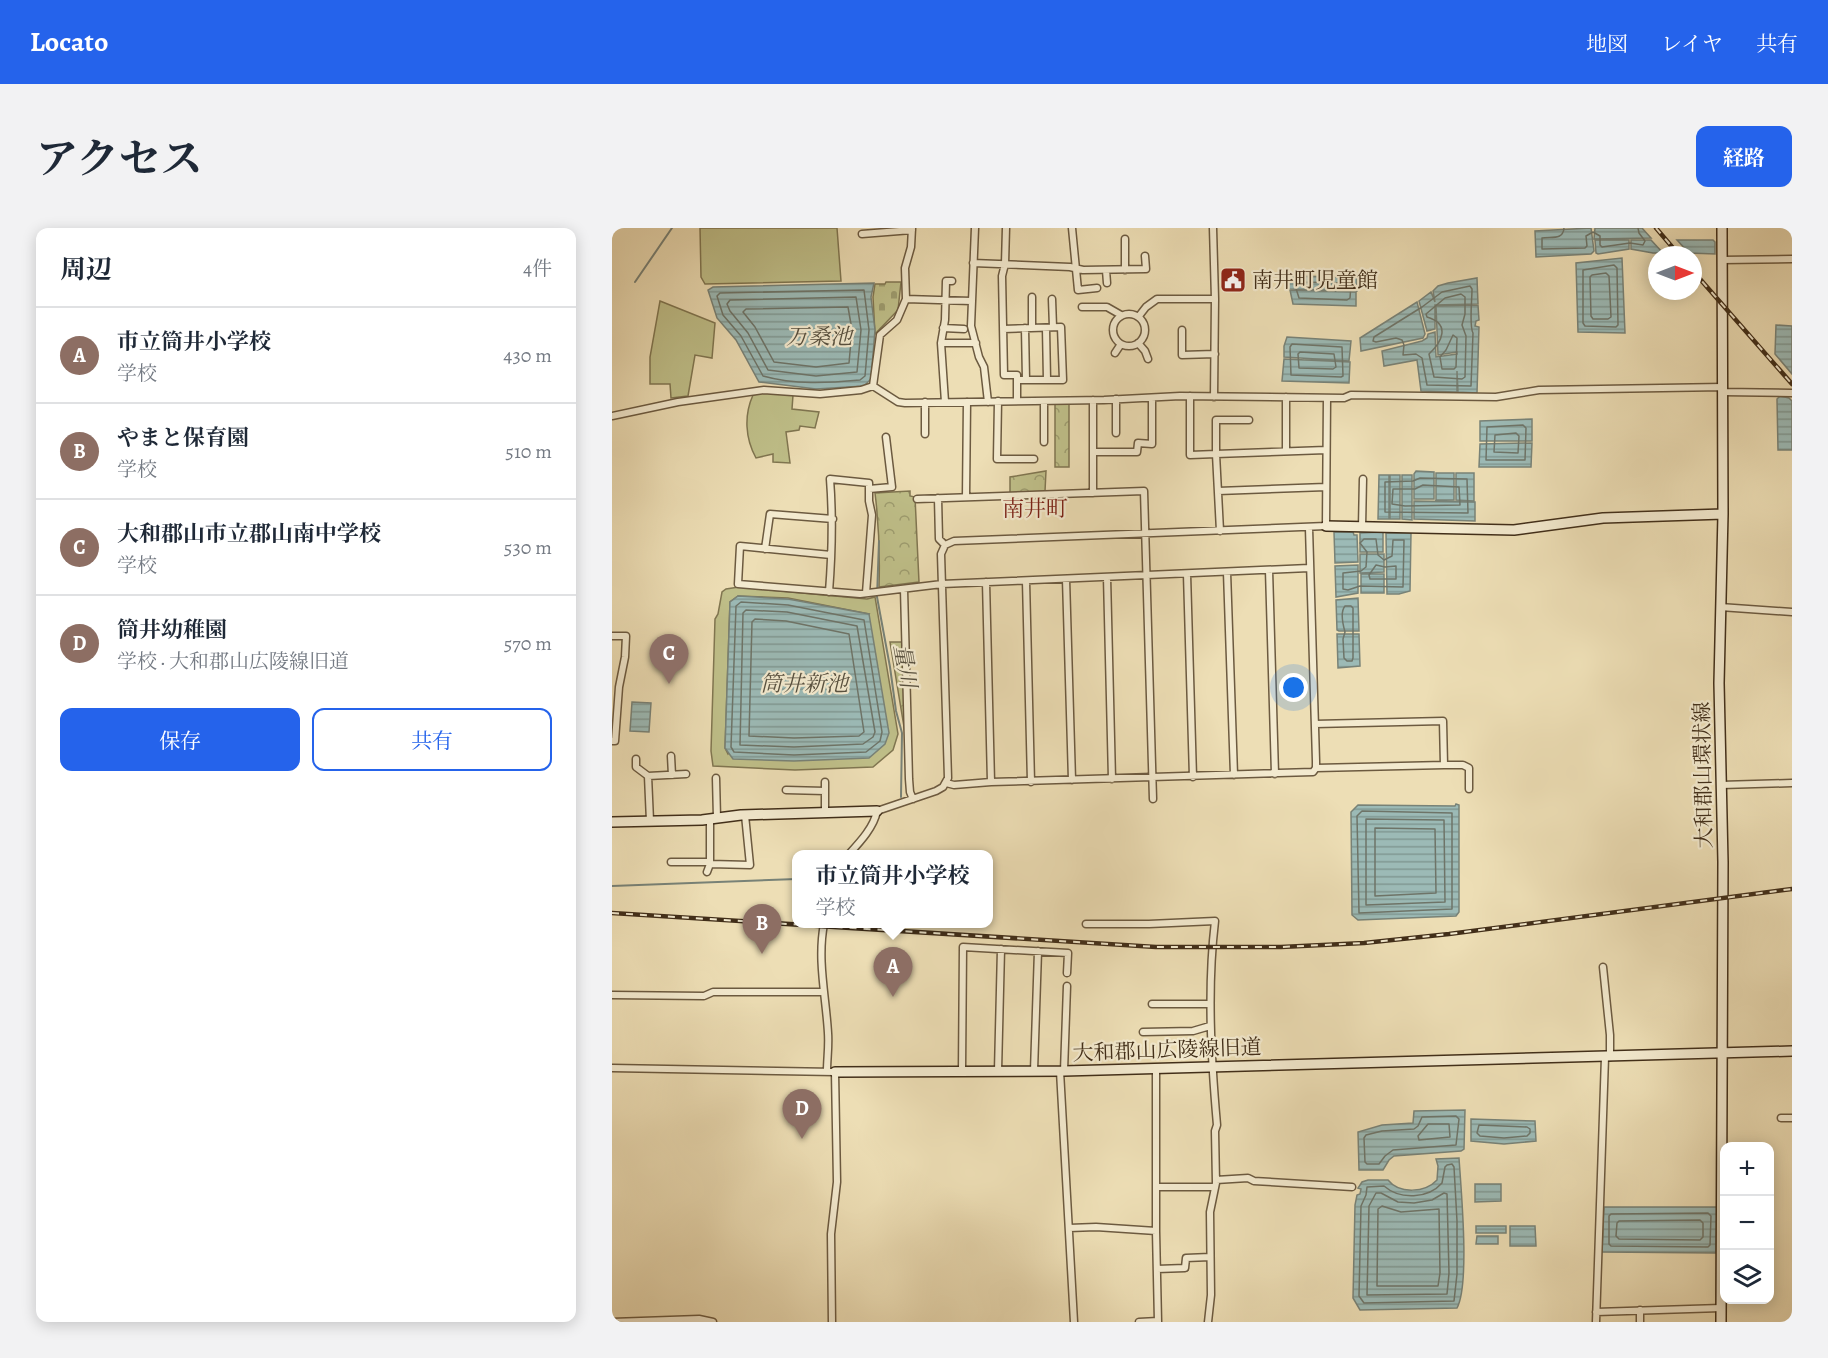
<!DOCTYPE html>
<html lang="ja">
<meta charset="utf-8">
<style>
:root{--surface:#fff;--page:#f2f2f3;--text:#1f2937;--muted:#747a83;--line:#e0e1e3;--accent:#2563eb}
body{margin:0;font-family:Alegreya,"Noto Serif JP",serif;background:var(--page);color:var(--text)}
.controls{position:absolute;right:18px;bottom:18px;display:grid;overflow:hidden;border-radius:12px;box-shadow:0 3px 15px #0003}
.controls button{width:54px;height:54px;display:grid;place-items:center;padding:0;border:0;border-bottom:2px solid var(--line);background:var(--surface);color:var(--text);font:30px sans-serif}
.compass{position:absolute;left:1036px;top:18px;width:54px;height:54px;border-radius:50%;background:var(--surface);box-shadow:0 3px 15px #0003;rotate:90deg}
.you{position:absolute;left:682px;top:460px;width:21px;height:21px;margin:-15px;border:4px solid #fff;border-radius:50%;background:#1a73e8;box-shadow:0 0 0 9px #1a73e833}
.badge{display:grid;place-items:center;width:39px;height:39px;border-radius:50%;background:var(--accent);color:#fff;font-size:20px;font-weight:700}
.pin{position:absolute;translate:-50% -50px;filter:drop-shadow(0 2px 3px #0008)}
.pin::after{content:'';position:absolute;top:32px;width:21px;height:18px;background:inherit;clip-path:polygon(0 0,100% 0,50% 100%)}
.popup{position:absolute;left:180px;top:622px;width:201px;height:78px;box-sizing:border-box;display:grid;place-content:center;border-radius:12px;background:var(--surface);filter:drop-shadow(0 2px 4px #0005);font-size:20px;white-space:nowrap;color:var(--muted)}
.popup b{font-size:22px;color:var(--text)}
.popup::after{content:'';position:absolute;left:50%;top:100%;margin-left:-12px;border:12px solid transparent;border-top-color:var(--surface)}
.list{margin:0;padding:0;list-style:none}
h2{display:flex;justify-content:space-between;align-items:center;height:78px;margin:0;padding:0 24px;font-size:26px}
h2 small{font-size:20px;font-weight:400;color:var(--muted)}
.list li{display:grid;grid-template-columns:39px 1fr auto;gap:18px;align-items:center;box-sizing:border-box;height:96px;padding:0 24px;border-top:2px solid var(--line)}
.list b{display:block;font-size:22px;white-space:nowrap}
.list p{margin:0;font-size:20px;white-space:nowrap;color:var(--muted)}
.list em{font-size:20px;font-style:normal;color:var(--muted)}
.actions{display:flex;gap:12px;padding:18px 24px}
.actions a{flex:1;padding:14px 0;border:2px solid var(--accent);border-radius:12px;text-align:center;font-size:21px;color:var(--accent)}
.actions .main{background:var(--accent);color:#fff}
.icon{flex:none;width:33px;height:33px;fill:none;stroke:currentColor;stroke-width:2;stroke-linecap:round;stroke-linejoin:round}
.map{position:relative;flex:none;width:1180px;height:1094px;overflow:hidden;border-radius:12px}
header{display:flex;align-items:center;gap:36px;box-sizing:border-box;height:84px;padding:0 30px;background:var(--accent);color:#fff}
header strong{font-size:28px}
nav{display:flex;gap:33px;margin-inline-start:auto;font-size:21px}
.intro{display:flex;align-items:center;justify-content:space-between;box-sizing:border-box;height:144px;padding:0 36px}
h1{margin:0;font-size:42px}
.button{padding:15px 27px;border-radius:12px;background:var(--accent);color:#fff;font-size:21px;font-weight:700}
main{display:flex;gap:36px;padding:0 36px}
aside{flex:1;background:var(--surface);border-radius:12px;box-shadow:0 3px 15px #0003}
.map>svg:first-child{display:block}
.grass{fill:#bfbf89;stroke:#807651;stroke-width:1.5;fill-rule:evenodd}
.cemetery{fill:url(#cemetery-stones);stroke:#807651;stroke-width:1.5}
.park{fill:url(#park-crowns);stroke:#807651;stroke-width:1.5}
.water{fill:url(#water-rules);stroke:#788277;stroke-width:1.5}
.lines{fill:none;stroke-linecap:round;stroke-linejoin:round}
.shore{stroke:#6e7468;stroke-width:1.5}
.stream{stroke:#788277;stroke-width:2}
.street-casing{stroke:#6c5a40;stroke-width:9}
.secondary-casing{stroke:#412e19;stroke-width:12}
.street{stroke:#f3eacf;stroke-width:6}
.secondary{stroke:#f3eacf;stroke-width:9}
.rail-casing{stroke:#412e19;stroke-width:4.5}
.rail{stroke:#f3eacf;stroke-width:2;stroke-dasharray:7;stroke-linecap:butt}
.labels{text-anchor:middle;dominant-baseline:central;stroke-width:4.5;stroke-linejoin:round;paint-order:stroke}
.poi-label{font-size:21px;fill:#412e19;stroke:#f3eacf;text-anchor:start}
.street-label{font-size:21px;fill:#412e19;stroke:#f3eacf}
.water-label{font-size:22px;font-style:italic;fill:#585140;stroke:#f3eacf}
.neighbourhood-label{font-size:22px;fill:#7a1f14;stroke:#f3eacf}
</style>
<header>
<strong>Locato</strong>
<nav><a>地図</a><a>レイヤ</a><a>共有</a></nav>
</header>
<div class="intro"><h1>アクセス</h1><a class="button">経路</a></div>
<main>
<aside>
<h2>周辺<small>4件</small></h2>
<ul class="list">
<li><span class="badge" style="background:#8d6e63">A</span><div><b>市立筒井小学校</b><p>学校</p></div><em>430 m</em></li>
<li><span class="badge" style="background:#8d6e63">B</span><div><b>やまと保育園</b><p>学校</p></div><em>510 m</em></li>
<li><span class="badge" style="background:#8d6e63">C</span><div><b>大和郡山市立郡山南中学校</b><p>学校</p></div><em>530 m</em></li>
<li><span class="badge" style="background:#8d6e63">D</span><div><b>筒井幼稚園</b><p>学校 · 大和郡山広陵線旧道</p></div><em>570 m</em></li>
</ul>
<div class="actions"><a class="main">保存</a><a>共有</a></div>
</aside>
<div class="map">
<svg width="1180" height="1094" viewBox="0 0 1180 1094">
<defs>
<pattern id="cemetery-stones" width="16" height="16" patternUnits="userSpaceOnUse" patternTransform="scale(1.5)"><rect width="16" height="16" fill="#bfbf89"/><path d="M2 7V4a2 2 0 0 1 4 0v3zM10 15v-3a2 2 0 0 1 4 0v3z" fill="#9d9c6f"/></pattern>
<pattern id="park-crowns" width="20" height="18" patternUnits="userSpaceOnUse" patternTransform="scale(1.5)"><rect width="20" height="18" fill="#bfbf89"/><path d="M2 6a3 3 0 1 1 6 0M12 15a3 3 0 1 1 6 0" fill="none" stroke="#9d9c6f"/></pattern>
<pattern id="water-rules" width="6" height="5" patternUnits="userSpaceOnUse" patternTransform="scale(1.5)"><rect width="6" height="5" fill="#9cbab6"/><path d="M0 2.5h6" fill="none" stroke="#819893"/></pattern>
</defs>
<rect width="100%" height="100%" fill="#eddeb5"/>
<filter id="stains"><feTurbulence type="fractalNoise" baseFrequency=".00333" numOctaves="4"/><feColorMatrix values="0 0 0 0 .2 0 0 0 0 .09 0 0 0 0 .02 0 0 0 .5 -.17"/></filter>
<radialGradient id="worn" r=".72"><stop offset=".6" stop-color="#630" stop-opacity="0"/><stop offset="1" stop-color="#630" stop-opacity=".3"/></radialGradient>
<!-- grass -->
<path class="grass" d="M88 0H225L229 53 93 56 89 49Z
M48 73 103 95 100 130 83 127 76 168 59 170 58 156H38V129Z
M158 163 181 167 180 181 207 184 203 200 188 198 187 202 174 204 178 235 161 234V226L144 230C133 210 132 187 141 167Z
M127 359 255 371 263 369 286 506 281 522 261 539 183 542 101 538 99 523 103 391 106 386 110 364 114 361ZM126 368 176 370 257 386 116 526 113 520 118 374Z"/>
<!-- cemetery -->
<path class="cemetery" d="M274 54H289L286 82 263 106 261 69 263 56H273Z"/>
<!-- park -->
<path class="park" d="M443 176H457V239H443Z
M434 243 433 263 398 265V249Z
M298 263V268L303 269 307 354 267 359C268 327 267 297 263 265Z
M278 414H291L294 511Z"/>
<!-- water -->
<path class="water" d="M979 0 982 23 979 26 924 29 923 3Z
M983 0H1030L1039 10 982 11Z
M983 12H1017V21L986 26 984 25Z
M1019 12H1039L1051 25H1041L1019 21Z
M1065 12H1101L1103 14V26L1077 25Z
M1010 30 1013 105 966 104 964 35Z
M672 48 745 49V63L677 61Z
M865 50 866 76 823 77V101L815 103 807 73 819 64 823 74 821 63 826 58 836 55Z
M262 55 259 69 263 102 259 151 252 158 204 161 147 154 124 112 105 90 96 62 101 59Z
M678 62 744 64V78L681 76Z
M805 74 813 106 811 110 749 123 748 110Z
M866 77 867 92 864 93 863 98 867 99 865 165 846 164 845 143V164L809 163 805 132 772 138 770 123 810 113 815 110 816 106 823 104 824 129 845 126V124L826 127 824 78Z
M1164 97 1180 98V146L1163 126Z
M675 109 739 113 737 133 672 129V118Z
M672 131 738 134 737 155 670 153Z
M1168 168 1177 170 1180 173V222H1166L1165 171Z
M920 191V213H868V193Z
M920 215 919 239H867L868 216Z
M804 243 822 244V271H802V246Z
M824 245H842V272H824Z
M844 245H862V273L844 272Z
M767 247H777V291H766Z
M778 247H788V291H778Z
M790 247H800V292L790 291Z
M802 273 863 274V293L802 291Z
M722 304H741L742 307H745L746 334 723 335Z
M771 304V324H748V305Z
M774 305H799L798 363 787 366H775Z
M748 326H772V344L748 345Z
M746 337V365L724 369 723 338Z
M749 346H772V365H749Z
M126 368 176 371 257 386 277 505 273 516 257 530 182 533 121 531 113 520 118 374Z
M746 370 747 403H727L725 402 724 372Z
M725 406H747L748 438 726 440Z
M20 474 39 475 37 504 18 503Z
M844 576 847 577V684L844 688 746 692 740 687 739 584 746 577 843 578Z
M853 882 852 921 849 923 782 928 777 932 771 942H747L746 904 770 897 801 895 802 883Z
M859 891 923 893 924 913 892 916 859 913Z
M847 930C849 961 858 1056 845 1080L748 1082 741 1070 743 977 745 967 748 966 749 961 746 960 750 954 756 952H776C787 966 813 965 825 952L826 938 824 931Z
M863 956H889V973L863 974Z
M992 979H1105L1104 1025 990 1024Z
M864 998H894V1005H864Z
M898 998H923L924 1018H898Z
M865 1008H886V1016H864Z"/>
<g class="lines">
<!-- shore -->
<path class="shore" d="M952 0C951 13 938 8 930 10V21L973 20 975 18 974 8 981 4 988 8V17L990 19 1018 15 1031 17 1033 13 1027 5 1026 0
M1002 37 1005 40 1006 97 1004 99 973 98 971 95V42Z
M994 45 997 48 999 89 996 91H981L979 88 978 49 980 47Z
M686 54 737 55 739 57 738 70 735 72 687 70 683 57Z
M858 58 860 61C860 73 857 98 861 105L859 158 815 157 810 130 804 126 791 127 792 117 790 112 784 110 764 114 761 113 762 109 810 79 830 64Z
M252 62 257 102 253 148 248 152C216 155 183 157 151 148L129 108 111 87 105 68 108 65Z
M849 66 853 69V86L850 97 854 108 853 149 850 151 822 149 817 126C830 114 839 96 815 89L814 86 833 70Z
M244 69 249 102 245 144 204 148 156 142 136 105 118 83 115 76 118 72Z
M236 79 240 102 237 135 204 139 162 134 143 99 131 84 134 81Z
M841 107 845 110 844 139 842 141H830L828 129 834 122Z
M680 116 730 119 731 148 729 149 679 147 678 119Z
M688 124 722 126 724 139 721 141 687 140 686 126Z
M911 197 914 200 913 232H874L875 199Z
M904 205 907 208 906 225 882 224 883 207Z
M808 250 855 251 856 285 773 284V254L801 253Z
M811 257 847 259 848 277 793 278 780 276 781 261H803Z
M752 311H764L766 327 772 332 780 328 781 312H792L791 359 748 358 736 362 731 361V345L749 343 754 339 755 324 748 315Z
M764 337 773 339 784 338V351H758L757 347Z
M129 374 176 377 252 392 270 504 268 513 254 524 182 527 122 524 119 519 124 378Z
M733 378H739L741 380V430L740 433H735L732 430 731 411 733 404C731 397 728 384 733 378Z
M134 382 175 384 245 398 263 504 261 509 251 516 182 519 128 517 131 385Z
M143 391 174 393 237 406 252 504 247 508 182 510 137 508 140 394Z
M750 583 840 585V681L747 685 745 588Z
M754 591 832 592 833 674 754 677Z
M763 600 823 601 824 665 763 668Z
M844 888 847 891 844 917 781 922 773 928 767 936H755L753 934 752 910 754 907 770 903 802 901 806 898 810 889Z
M816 896H837L838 909 807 912 806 908Z
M867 897 915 899 918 901V905L915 908 892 910 868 908 865 905Z
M835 937 840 936 842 939 845 993V1046L842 1073 752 1075 747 1068 749 978 754 967 755 959 772 958C788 972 816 971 830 955L833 939Z
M764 965H769L786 974 802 975 820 972 832 965 835 966 837 1045 835 1066 755 1067 757 978Z
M770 978 789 984 827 981 828 1045 826 1058H765L766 981Z
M1096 985 1099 988 1098 1017 1096 1019 999 1018 997 1016V988L999 986Z
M1088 992 1091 995V1009L1088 1012 1007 1011 1004 1008 1005 995 1007 993Z"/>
<!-- stream -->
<path class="stream" d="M23 54 60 0
M267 313 265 369 278 439 284 483 290 505 289 569
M0 658 185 651"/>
<defs>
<path id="street" d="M363 0 359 98 367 129 372 139 376 174
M394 0 393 36 390 48 392 147H405V173
M460 0 466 62 485 60
M601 0 603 71 602 169
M250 6 300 2
M1110 32 1180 31
M361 35 458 39 471 42 534 41 533 28
M494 42 495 55
M513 42V11
M420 69V100
M294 71 359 73
M440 71 441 99
M470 79H495L509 87
M501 102a16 16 0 1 1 32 0a16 16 0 1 1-32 0Z
M527 88 534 79 545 71H603
M331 100 352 101
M413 100 414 152
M434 100 435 152
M391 101 449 99 451 152H405
M570 102V127L603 126
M329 115H364
M526 115 533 123 536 131
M503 125 509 116
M261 158 286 174 293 175 492 172 568 168 732 170 739 167 884 169 927 162 1111 159
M261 158 268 107 285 92 294 71 293 40 299 19 300 0
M1111 164 1180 165
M578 168V227L604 226 608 303
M504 171V205
M386 173 385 231H422
M333 174 329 115 333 92 334 53H340
M0 188 66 174 152 162 208 166 249 162 261 158
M637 192H604V226L714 222
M313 206V174
M432 214V173
M674 223V169
M481 224H525L526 215 540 216V170
M257 261 280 259 274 209
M606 263 714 259
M481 265V172
M354 269 355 174
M326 270 327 311 333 317
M305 271 532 263 541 571
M750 299 751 251
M153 321 158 286 221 291
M219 327 128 318 126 356 248 366 330 356 697 340
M657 342 663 546
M615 344 622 547
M575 346 581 549
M495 349 500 551
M454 351 460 552
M414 353 419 554
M374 354 379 554
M292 361 297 551 298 564 301 571
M217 364C220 326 221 289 218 251L257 255V273L260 287 254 365
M1108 379 1180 384
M0 408H14L13 429 7 459 3 513H0
M703 496 831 493 832 537 704 540
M59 528 60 547
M24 531V539L36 548
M832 537H851L857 540V561
M104 550 105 590
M213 554V584
M334 555 342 557 379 554 701 544 704 540V533L697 300
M1109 557 1180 555
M174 562 213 563
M38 593 36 548 74 546
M237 626C248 614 262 599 265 583L324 563 331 559 336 550 329 326 333 317 342 313 714 298 715 170
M59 634H98
M98 636 138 637 133 587
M95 644 98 636V591
M212 696C205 732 214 769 216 805 217 818 215 831 215 843
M474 696H537L603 693C595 761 599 829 605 897L603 903 604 955 598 984 599 1067 596 1094
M991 739 998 807V829
M0 767 92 768 101 764H212
M540 776H598
M531 804 581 803 598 798
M0 840 223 844 225 954 219 1006 220 1094
M544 841V1003L546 1094
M350 842 351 719 456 725 455 745
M386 843 389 721
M422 843 426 723
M448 843 462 1094
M452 843 455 758
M1169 890H1180
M604 952 636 950 642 953 740 959
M544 959H603
M457 1000 484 999 544 1003
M545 1041 573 1040 574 1030 598 1029
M1028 1082V1094
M984 1084 1109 1080
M0 1094 87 1091 101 1094
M527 1094 546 1093
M984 1094 993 829"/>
<path id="secondary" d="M714 298 902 302 991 290 1111 286
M0 594 90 592 129 587 265 583
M223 844 452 843 1180 823
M1109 1094 1111 634 1107 455 1111 286 1110 0"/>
</defs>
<!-- street casing -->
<use href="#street" class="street-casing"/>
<!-- secondary casing -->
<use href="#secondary" class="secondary-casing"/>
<!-- street -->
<use href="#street" class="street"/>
<!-- secondary -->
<use href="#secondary" class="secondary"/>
<defs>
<path id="rail" d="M1044 0 1067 27
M1081 43 1180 156
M0 685 544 719H669L752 715 837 706 1180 661"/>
</defs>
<!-- rail casing -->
<use href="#rail" class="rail-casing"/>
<!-- rail -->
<use href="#rail" class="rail"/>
</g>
<!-- icons -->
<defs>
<symbol id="civic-square" viewBox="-11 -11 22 22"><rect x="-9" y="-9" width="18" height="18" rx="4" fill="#8f2418" stroke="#f3eacf"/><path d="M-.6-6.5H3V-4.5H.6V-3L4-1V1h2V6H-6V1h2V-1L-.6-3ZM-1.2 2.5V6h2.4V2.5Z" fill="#fff"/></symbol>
</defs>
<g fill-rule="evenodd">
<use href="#civic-square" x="606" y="37" width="30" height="30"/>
</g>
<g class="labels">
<!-- poi labels -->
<g class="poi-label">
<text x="640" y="52">南井町児童館</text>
</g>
<!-- street labels -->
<g class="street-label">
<text transform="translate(1091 547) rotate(-91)">大和郡山環状線</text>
<text transform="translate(555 822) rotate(-2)">大和郡山広陵線旧道</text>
</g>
<!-- water labels -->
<g class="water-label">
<text x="207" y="109">万桑池</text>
<text transform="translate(293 438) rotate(80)">量川</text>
<text x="192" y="456">筒井新池</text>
</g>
<!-- neighbourhood labels -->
<g class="neighbourhood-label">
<text x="423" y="281">南井町</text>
</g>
</g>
<rect width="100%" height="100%" filter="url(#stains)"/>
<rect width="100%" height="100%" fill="url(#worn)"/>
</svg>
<div class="controls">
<button>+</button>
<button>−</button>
<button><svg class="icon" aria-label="layers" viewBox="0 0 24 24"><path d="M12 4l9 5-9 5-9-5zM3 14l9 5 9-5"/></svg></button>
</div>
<svg class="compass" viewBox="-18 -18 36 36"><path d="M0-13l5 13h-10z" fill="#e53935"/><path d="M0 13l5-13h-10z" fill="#747a83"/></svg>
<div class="you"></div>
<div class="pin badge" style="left:281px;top:769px;background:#8d6e63">A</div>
<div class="popup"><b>市立筒井小学校</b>学校</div>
<div class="pin badge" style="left:150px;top:726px;background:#8d6e63">B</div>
<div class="pin badge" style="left:57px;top:456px;background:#8d6e63">C</div>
<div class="pin badge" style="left:190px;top:911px;background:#8d6e63">D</div>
</div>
</main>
